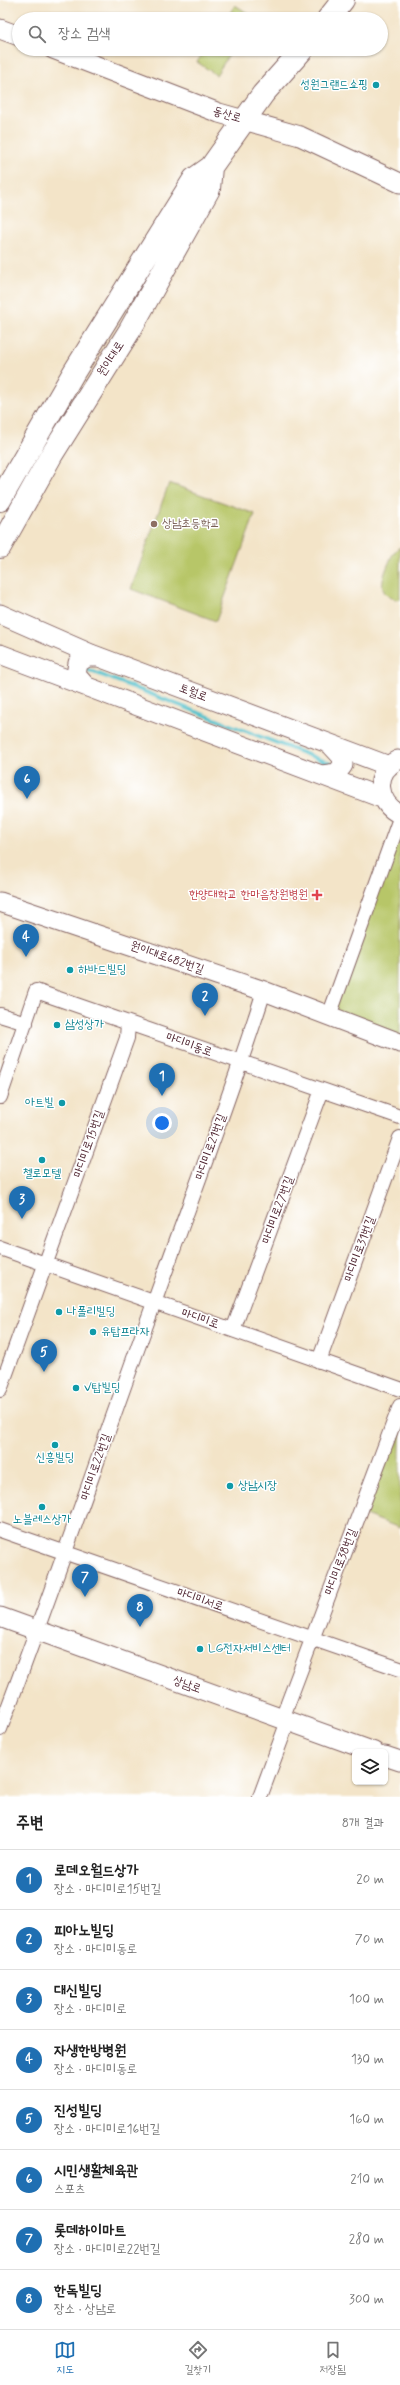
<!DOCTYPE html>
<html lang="ko">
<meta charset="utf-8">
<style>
:root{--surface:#fff;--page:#f2f2f2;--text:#222;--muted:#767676;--line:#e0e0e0;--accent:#1f6fb2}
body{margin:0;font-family:Mynerve,"Poor Story",sans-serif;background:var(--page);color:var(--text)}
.controls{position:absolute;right:12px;bottom:12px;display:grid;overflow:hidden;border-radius:6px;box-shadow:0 1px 3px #0004}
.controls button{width:36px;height:36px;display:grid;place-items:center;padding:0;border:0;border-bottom:1px solid var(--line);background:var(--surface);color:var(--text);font:20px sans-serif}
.you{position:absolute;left:162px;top:1123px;width:14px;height:14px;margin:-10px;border:3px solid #fff;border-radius:50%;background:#1a73e8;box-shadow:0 0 0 6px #1a73e833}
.badge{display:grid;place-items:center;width:26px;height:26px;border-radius:50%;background:var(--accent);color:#fff;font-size:13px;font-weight:700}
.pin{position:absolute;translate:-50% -33px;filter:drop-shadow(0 1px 2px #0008)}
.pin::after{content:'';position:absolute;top:21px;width:14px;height:12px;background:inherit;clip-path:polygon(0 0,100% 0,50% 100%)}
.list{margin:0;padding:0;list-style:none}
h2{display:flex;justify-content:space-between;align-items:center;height:52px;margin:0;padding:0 16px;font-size:17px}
h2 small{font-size:13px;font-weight:400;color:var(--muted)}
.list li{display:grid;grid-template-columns:26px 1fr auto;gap:12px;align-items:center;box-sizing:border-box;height:60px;padding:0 16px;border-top:1px solid var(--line)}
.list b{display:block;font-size:15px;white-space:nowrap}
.list p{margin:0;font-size:13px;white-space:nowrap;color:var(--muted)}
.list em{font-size:13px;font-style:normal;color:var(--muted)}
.icon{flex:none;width:22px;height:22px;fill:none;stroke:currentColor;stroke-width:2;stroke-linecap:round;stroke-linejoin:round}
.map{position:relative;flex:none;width:400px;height:1797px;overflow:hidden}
.search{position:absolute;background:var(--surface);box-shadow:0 1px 3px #0004;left:12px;right:12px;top:12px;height:44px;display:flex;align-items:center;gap:10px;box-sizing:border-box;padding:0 14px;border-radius:22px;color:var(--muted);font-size:15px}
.sheet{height:532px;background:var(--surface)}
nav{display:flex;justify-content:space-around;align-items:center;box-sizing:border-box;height:56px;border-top:1px solid var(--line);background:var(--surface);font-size:11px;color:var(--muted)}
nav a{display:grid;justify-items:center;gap:2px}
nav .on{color:var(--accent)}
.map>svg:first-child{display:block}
.green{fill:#b7c668;stroke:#80724a}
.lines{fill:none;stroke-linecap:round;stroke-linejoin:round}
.stream{stroke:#55c2ce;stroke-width:3.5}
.street-casing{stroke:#856462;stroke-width:16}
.secondary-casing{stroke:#856462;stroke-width:21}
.primary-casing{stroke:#856462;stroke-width:24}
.street{stroke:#fff;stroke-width:14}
.secondary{stroke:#fff;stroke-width:19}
.primary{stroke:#fff;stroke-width:22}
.culture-dot{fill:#0f9aa8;stroke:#fff;stroke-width:1.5}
.education-dot{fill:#8d6e63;stroke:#fff;stroke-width:1.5}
.health-dot{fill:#e0444e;stroke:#fff;stroke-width:1.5}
.labels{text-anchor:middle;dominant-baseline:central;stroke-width:3;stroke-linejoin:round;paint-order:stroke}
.culture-label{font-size:12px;fill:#0d838f;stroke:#fff;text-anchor:start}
.street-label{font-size:12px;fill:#4a1f2b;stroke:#fff}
.education-label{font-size:12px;fill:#785e54;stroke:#fff;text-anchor:start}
.health-label{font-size:12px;fill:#be3a42;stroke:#fff;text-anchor:end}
</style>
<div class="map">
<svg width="400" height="1797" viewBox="0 0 400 1797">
<rect width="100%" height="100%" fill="#fff"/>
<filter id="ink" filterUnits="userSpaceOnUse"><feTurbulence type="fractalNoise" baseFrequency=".025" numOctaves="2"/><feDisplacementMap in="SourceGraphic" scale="8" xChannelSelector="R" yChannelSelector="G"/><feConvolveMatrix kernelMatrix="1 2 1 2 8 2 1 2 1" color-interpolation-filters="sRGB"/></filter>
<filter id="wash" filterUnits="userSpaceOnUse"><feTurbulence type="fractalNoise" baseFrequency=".012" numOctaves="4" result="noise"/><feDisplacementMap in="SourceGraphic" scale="16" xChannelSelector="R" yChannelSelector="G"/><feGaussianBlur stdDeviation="0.9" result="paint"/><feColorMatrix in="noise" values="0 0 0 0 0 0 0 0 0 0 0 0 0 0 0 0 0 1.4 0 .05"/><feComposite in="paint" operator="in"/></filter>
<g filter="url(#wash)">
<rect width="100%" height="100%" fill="#f3e4c8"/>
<!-- green -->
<path class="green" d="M235 5 254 17 253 19H226Z
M206 49H233L216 75 197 62Z
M169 483 255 514 216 621 131 589Z
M400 547V600C377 597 381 581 388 565 391 558 393 551 400 547Z
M400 818V1043L329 1016Z
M400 1406V1528L360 1513Z"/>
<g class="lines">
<!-- stream -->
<path class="stream" d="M86 669 334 765"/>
</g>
</g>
<g filter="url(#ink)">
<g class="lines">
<defs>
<path id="street" d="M0 1015 26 1023
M329 1016 400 818
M0 1097 36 991 400 1117
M0 1248 400 1389
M233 1330 322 1090
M319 1361 400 1138
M0 1390 127 1038 128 1023
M0 1530 400 1669
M282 1719 400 1406
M0 1729C54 1588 102 1445 154 1303 191 1199 231 1096 264 991
M260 1797 288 1721"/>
<path id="secondary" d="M0 29 19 36
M53 49 219 113 300 136 400 183
M0 614 91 654 389 766
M0 654 382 798
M84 684 76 675 78 663 87 657H99
M398 760C372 772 377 804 400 814
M322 775 337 773 343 765 342 757 330 744
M0 902 264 991 400 1043
M0 1617 374 1752
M385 1756 400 1761"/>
<path id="primary" d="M328 19 343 0
M0 500 74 372 194 179 211 167 263 94 303 49
M0 547 51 456 130 330 209 189 211 167"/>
</defs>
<!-- street casing -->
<use href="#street" class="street-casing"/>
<!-- secondary casing -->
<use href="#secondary" class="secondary-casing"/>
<!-- primary casing -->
<use href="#primary" class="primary-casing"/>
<!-- street -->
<use href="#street" class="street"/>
<!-- secondary -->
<use href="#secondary" class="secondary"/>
<!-- primary -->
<use href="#primary" class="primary"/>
</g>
</g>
<!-- markers -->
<g class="culture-dot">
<circle cx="376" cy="85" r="4"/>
<circle cx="70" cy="970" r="4"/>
<circle cx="57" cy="1025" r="4"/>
<circle cx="62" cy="1103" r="4"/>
<circle cx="42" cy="1160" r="4"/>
<circle cx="59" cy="1312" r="4"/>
<circle cx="93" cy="1332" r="4"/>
<circle cx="76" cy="1388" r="4"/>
<circle cx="55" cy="1445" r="4"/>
<circle cx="230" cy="1486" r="4"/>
<circle cx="42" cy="1507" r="4"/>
<circle cx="200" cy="1649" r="4"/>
</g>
<circle class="education-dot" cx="154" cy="524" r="4"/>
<path class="health-dot" d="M315 889h4v4h4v4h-4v4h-4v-4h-4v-4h4z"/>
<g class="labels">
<!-- culture labels -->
<g class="culture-label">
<text x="368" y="85" text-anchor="end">성원그랜드쇼핑</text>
<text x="78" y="970">하바드빌딩</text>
<text x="65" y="1025">삼성상가</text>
<text x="54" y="1103" text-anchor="end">아트빌</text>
<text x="42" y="1174" text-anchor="middle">첼로모텔</text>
<text x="67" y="1312">나폴리빌딩</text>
<text x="101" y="1332">유탑프라자</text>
<text x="84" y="1388">V탑빌딩</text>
<text x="55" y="1458" text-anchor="middle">신흥빌딩</text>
<text x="238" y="1486">상남시장</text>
<text x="42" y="1520" text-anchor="middle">노블레스상가</text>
<text x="208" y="1649">LG전자서비스센터</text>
</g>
<!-- street labels -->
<g class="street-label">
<text transform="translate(227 115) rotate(17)">동산로</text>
<text transform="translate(111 359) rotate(-57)">원이대로</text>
<text transform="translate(193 693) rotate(21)">토월로</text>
<text transform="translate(167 958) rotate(19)">원이대로682번길</text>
<text transform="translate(189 1045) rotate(20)">마디미동로</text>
<text transform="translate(89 1144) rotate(-71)">마디미로15번길</text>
<text transform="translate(211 1147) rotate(-70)">마디미로21번길</text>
<text transform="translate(278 1210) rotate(-70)">마디미로27번길</text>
<text transform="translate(360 1249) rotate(-70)">마디미로31번길</text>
<text transform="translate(200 1319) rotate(19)">마디미로</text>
<text transform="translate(96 1467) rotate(-71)">마디미로22번길</text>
<text transform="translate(341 1562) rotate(-69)">마디미로38번길</text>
<text transform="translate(200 1600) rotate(19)">마디미서로</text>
<text transform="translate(187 1685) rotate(20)">상남로</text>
</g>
<!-- education labels -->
<g class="education-label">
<text x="162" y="524">상남초등학교</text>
</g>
<!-- health labels -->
<g class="health-label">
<text x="308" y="895">한양대학교 한마음창원병원</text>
</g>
</g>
</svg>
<div class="controls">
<button><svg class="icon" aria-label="layers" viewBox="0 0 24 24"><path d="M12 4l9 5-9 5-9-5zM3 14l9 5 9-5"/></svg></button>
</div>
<div class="you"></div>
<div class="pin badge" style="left:162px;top:1096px">1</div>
<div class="pin badge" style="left:205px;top:1016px">2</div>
<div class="pin badge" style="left:22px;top:1219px">3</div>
<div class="pin badge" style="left:26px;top:957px">4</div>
<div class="pin badge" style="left:44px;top:1372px">5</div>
<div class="pin badge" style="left:27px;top:799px">6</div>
<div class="pin badge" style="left:85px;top:1597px">7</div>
<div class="pin badge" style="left:140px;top:1627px">8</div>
<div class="search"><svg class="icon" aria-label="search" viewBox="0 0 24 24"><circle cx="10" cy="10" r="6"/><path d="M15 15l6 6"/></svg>장소 검색</div>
</div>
<section class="sheet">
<h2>주변<small>8개 결과</small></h2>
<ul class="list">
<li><span class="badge">1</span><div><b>로데오월드상가</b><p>장소 · 마디미로15번길</p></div><em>20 m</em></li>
<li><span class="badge">2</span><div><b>피아노빌딩</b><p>장소 · 마디미동로</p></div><em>70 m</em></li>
<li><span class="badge">3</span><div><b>대신빌딩</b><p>장소 · 마디미로</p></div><em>100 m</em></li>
<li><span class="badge">4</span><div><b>자생한방병원</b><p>장소 · 마디미동로</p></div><em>130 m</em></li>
<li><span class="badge">5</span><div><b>진성빌딩</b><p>장소 · 마디미로16번길</p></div><em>160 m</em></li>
<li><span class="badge">6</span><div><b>시민생활체육관</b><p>스포츠</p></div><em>210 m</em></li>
<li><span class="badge">7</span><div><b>롯데하이마트</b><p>장소 · 마디미로22번길</p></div><em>280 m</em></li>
<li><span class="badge">8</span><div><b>한독빌딩</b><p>장소 · 상남로</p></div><em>300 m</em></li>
</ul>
</section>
<nav>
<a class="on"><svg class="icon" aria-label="map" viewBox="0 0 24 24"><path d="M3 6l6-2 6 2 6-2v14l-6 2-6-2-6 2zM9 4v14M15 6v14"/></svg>지도</a>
<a><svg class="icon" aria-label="directions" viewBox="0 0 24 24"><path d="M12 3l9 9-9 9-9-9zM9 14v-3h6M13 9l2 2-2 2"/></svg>길찾기</a>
<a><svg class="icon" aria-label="saved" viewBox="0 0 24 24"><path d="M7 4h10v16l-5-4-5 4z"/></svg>저장됨</a>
</nav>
